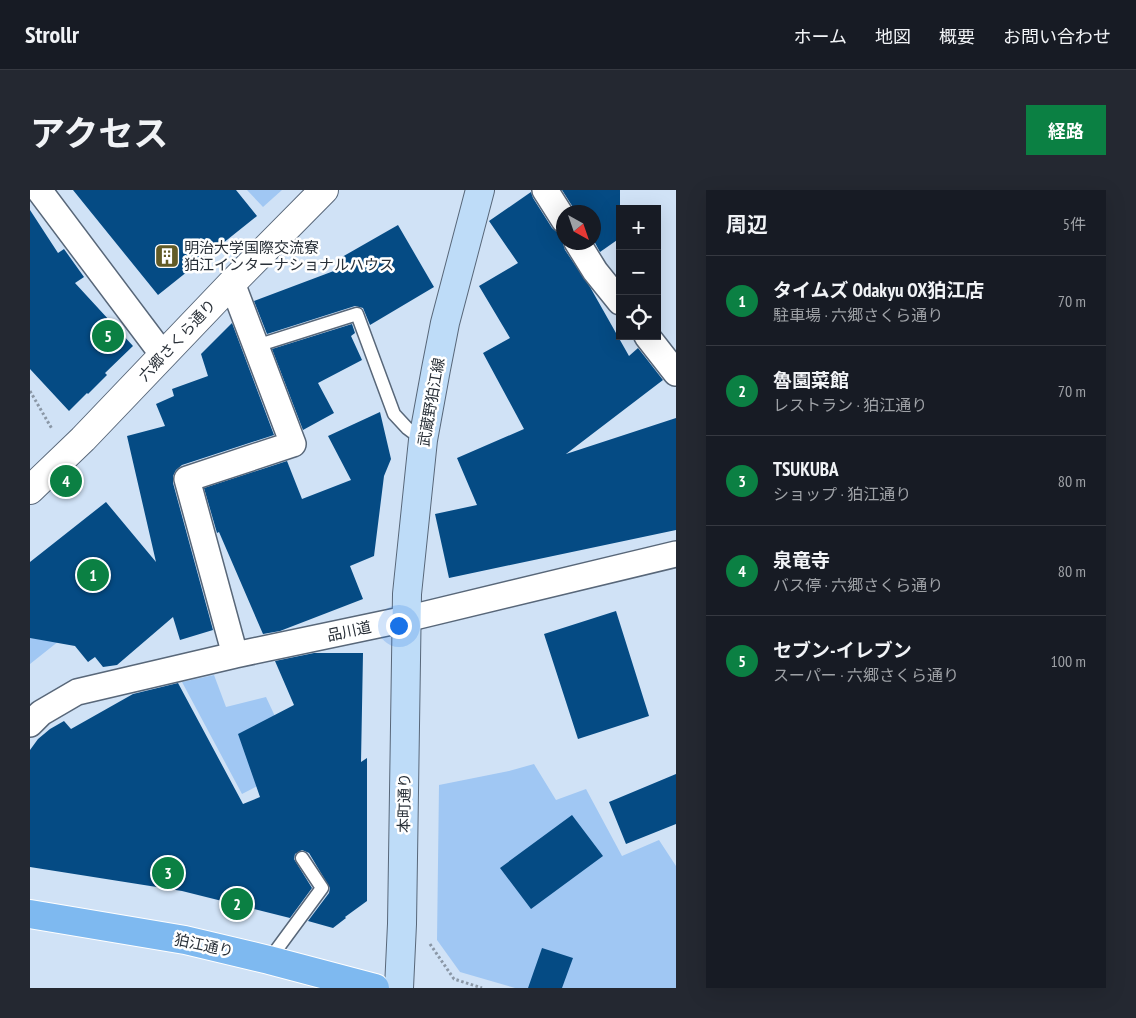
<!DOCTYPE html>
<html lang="ja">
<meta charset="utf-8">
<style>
:root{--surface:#171b24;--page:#242831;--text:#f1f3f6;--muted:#9ea1a6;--line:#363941;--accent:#0b8043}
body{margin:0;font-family:"PT Sans Narrow","Noto Sans JP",sans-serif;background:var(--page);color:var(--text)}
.controls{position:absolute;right:15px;top:15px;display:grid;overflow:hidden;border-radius:0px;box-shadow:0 5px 20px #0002}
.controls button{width:45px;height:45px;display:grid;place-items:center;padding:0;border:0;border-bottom:1px solid var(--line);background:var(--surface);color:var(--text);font:25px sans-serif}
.compass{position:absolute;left:526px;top:15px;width:45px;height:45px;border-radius:50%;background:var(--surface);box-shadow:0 5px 20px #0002;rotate:140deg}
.you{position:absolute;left:368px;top:435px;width:18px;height:18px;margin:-12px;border:4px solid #fff;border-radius:50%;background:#1a73e8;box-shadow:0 0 0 8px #1a73e833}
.badge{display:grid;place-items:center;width:32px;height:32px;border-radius:50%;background:var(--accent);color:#fff;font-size:16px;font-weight:700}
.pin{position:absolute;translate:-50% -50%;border:2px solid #fff;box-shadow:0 1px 5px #0006}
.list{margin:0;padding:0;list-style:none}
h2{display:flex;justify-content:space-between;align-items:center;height:65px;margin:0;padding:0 20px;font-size:21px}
h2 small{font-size:16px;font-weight:400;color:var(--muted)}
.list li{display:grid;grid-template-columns:32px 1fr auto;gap:15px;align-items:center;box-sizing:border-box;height:90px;padding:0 20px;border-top:1px solid var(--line)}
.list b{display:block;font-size:19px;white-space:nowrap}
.list p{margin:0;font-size:16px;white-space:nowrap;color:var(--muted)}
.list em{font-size:16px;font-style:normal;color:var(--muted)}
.icon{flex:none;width:28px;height:28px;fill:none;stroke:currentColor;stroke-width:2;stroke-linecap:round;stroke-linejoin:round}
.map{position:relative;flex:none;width:646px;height:798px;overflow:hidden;border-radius:0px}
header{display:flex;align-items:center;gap:30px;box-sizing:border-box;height:70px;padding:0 25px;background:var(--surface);border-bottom:1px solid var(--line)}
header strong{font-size:24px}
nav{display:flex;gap:28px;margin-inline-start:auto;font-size:18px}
.intro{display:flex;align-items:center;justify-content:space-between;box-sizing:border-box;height:120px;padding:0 30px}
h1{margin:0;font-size:35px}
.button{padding:12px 22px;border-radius:0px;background:var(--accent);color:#fff;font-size:18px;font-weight:700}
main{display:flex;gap:30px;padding:0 30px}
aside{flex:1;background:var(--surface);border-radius:0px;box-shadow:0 5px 20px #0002}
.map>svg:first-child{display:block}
.green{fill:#a0c7f3}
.building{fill:#054b84}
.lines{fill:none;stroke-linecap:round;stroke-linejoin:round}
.service-casing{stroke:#586779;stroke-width:15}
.minor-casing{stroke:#586779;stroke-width:28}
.tertiary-casing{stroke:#586779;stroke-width:30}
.secondary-casing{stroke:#586779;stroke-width:30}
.primary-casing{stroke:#fff;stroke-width:30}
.path{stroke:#8a97a6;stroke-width:3;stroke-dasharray:2.5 2.5;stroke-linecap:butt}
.service{stroke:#fff;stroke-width:12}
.minor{stroke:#fff;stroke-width:25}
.tertiary{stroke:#fff;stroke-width:28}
.secondary{stroke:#bedcf8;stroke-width:28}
.primary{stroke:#7eb9f0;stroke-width:28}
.labels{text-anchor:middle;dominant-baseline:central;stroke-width:5;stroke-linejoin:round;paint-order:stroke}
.poi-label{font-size:15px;fill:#293038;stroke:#fff;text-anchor:start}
.street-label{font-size:15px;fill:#293038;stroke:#fff}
</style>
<header>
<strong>Strollr</strong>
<nav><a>ホーム</a><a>地図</a><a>概要</a><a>お問い合わせ</a></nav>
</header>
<div class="intro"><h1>アクセス</h1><a class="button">経路</a></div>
<main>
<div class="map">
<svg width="646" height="798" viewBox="0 0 646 798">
<rect width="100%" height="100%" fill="#d0e2f6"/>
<!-- green -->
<path class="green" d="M217 0H252L233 17Z
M0 403 34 447 0 474Z
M184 485 196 517 236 507 256 550 231 594 212 604 152 492Z
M504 574 526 610 556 599 592 666 629 650 646 676V798H485L430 782 407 750 409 595 479 581Z"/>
<!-- building -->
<path class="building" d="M43 0H206L227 26 128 105Z
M532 0H590V48L570 62 564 51V22H546Z
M501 2 503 8 522 38 527 42 534 44 533 53 535 60 560 97 599 166 608 158 633 190 536 264 646 228V340L419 388 405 324 447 315 427 268 494 239 453 163 480 148 449 96 488 73 459 31Z
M0 20 28 63 34 59 54 87 45 93 103 156 75 183 77 185 58 204 57 203 39 221 0 179Z
M368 35 404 97 340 135 333 118 325 116 237 144 224 111 317 76 312 67Z
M202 133 244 245 152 275 146 280 143 286V293L183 440 150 450 143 427 87 475 73 477 65 467 58 472 45 456 0 448V372L76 312 126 372 97 246 135 236 126 214 144 206 142 199 178 186 171 164Z
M322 134 325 143 321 146 332 170 288 193 304 223 273 240 242 159Z
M350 222 361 269 354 286 344 366 320 376 333 409 250 441 233 444 189 342 187 343 174 298 257 271 272 309 321 290 298 246Z
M586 421 619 526 548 549 514 444Z
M284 463H333L331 572 337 568V711L315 727 316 728 303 738 278 731 299 703 300 698 279 663 272 660 265 664 264 669 282 698 260 728 152 701 0 677V560L8 549 20 539 34 531 41 539 103 504 148 493 213 614 230 607 208 544 264 515 245 471Z
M646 584V634L596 654 579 612Z
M542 625 573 666 501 719 470 678Z
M512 758 543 768 532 798H498Z"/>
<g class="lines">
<defs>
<path id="service" d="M226 156 327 124 364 224 377 238 393 250
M239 770 292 698 272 668"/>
<path id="minor" d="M9 0 133 165
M515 0 534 30
M547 52 565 81 590 112
M202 93 263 254 157 289 205 465
M617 146 646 183
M0 534 11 523 47 502 205 465 376 429 646 364"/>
<path id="tertiary" d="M0 300 53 249 202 93 294 0"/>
<path id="secondary" d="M369 798 372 734 377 404 393 250 406 179 415 133 450 0"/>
<path id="primary" d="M0 724 155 750 239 770 345 798"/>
</defs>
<!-- service casing -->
<use href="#service" class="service-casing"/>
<!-- minor casing -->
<use href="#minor" class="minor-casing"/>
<!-- tertiary casing -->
<use href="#tertiary" class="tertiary-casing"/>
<!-- secondary casing -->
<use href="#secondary" class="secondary-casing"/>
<!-- primary casing -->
<use href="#primary" class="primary-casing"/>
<!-- path -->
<path class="path" d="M0 201 22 239
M400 754 424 789 452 798"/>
<!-- service -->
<use href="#service" class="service"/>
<!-- minor -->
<use href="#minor" class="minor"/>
<!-- tertiary -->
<use href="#tertiary" class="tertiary"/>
<!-- secondary -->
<use href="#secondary" class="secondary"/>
<!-- primary -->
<use href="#primary" class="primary"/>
</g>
<!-- icons -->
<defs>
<symbol id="building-square" viewBox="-11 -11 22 22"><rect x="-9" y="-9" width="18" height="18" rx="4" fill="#625b27" stroke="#fff"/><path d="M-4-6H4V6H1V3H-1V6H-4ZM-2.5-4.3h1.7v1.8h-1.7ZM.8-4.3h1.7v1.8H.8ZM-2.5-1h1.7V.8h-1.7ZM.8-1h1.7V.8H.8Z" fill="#fff"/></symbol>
</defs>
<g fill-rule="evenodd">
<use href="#building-square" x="123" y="52" width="28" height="28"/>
</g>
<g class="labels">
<!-- poi labels -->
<g class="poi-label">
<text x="154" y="57">明治大学国際交流寮<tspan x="154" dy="17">狛江インターナショナルハウス</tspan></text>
</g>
<!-- street labels -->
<g class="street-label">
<text transform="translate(147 150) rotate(-47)">六郷さくら通り</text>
<text transform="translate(401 212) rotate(-80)">武蔵野狛江線</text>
<text transform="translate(319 441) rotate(-12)">品川道</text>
<text transform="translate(374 613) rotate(-89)">本町通り</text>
<text transform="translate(174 755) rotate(12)">狛江通り</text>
</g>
</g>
</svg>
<div class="controls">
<button>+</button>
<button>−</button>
<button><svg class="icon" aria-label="locate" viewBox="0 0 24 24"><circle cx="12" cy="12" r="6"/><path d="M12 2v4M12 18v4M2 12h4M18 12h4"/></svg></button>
</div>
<svg class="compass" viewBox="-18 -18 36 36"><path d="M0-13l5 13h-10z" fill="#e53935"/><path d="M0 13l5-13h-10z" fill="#9ea1a6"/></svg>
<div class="you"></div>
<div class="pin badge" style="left:63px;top:385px">1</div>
<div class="pin badge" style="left:207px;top:714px">2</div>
<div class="pin badge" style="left:138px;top:683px">3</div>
<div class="pin badge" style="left:36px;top:291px">4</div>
<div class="pin badge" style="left:78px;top:146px">5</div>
</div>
<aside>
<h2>周辺<small>5件</small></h2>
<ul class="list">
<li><span class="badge">1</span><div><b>タイムズ Odakyu OX狛江店</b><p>駐車場 · 六郷さくら通り</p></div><em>70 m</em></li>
<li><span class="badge">2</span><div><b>魯園菜館</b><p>レストラン · 狛江通り</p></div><em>70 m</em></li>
<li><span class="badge">3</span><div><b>TSUKUBA</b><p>ショップ · 狛江通り</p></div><em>80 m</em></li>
<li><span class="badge">4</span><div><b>泉竜寺</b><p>バス停 · 六郷さくら通り</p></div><em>80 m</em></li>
<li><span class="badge">5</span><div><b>セブン-イレブン</b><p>スーパー · 六郷さくら通り</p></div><em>100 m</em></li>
</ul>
</aside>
</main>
